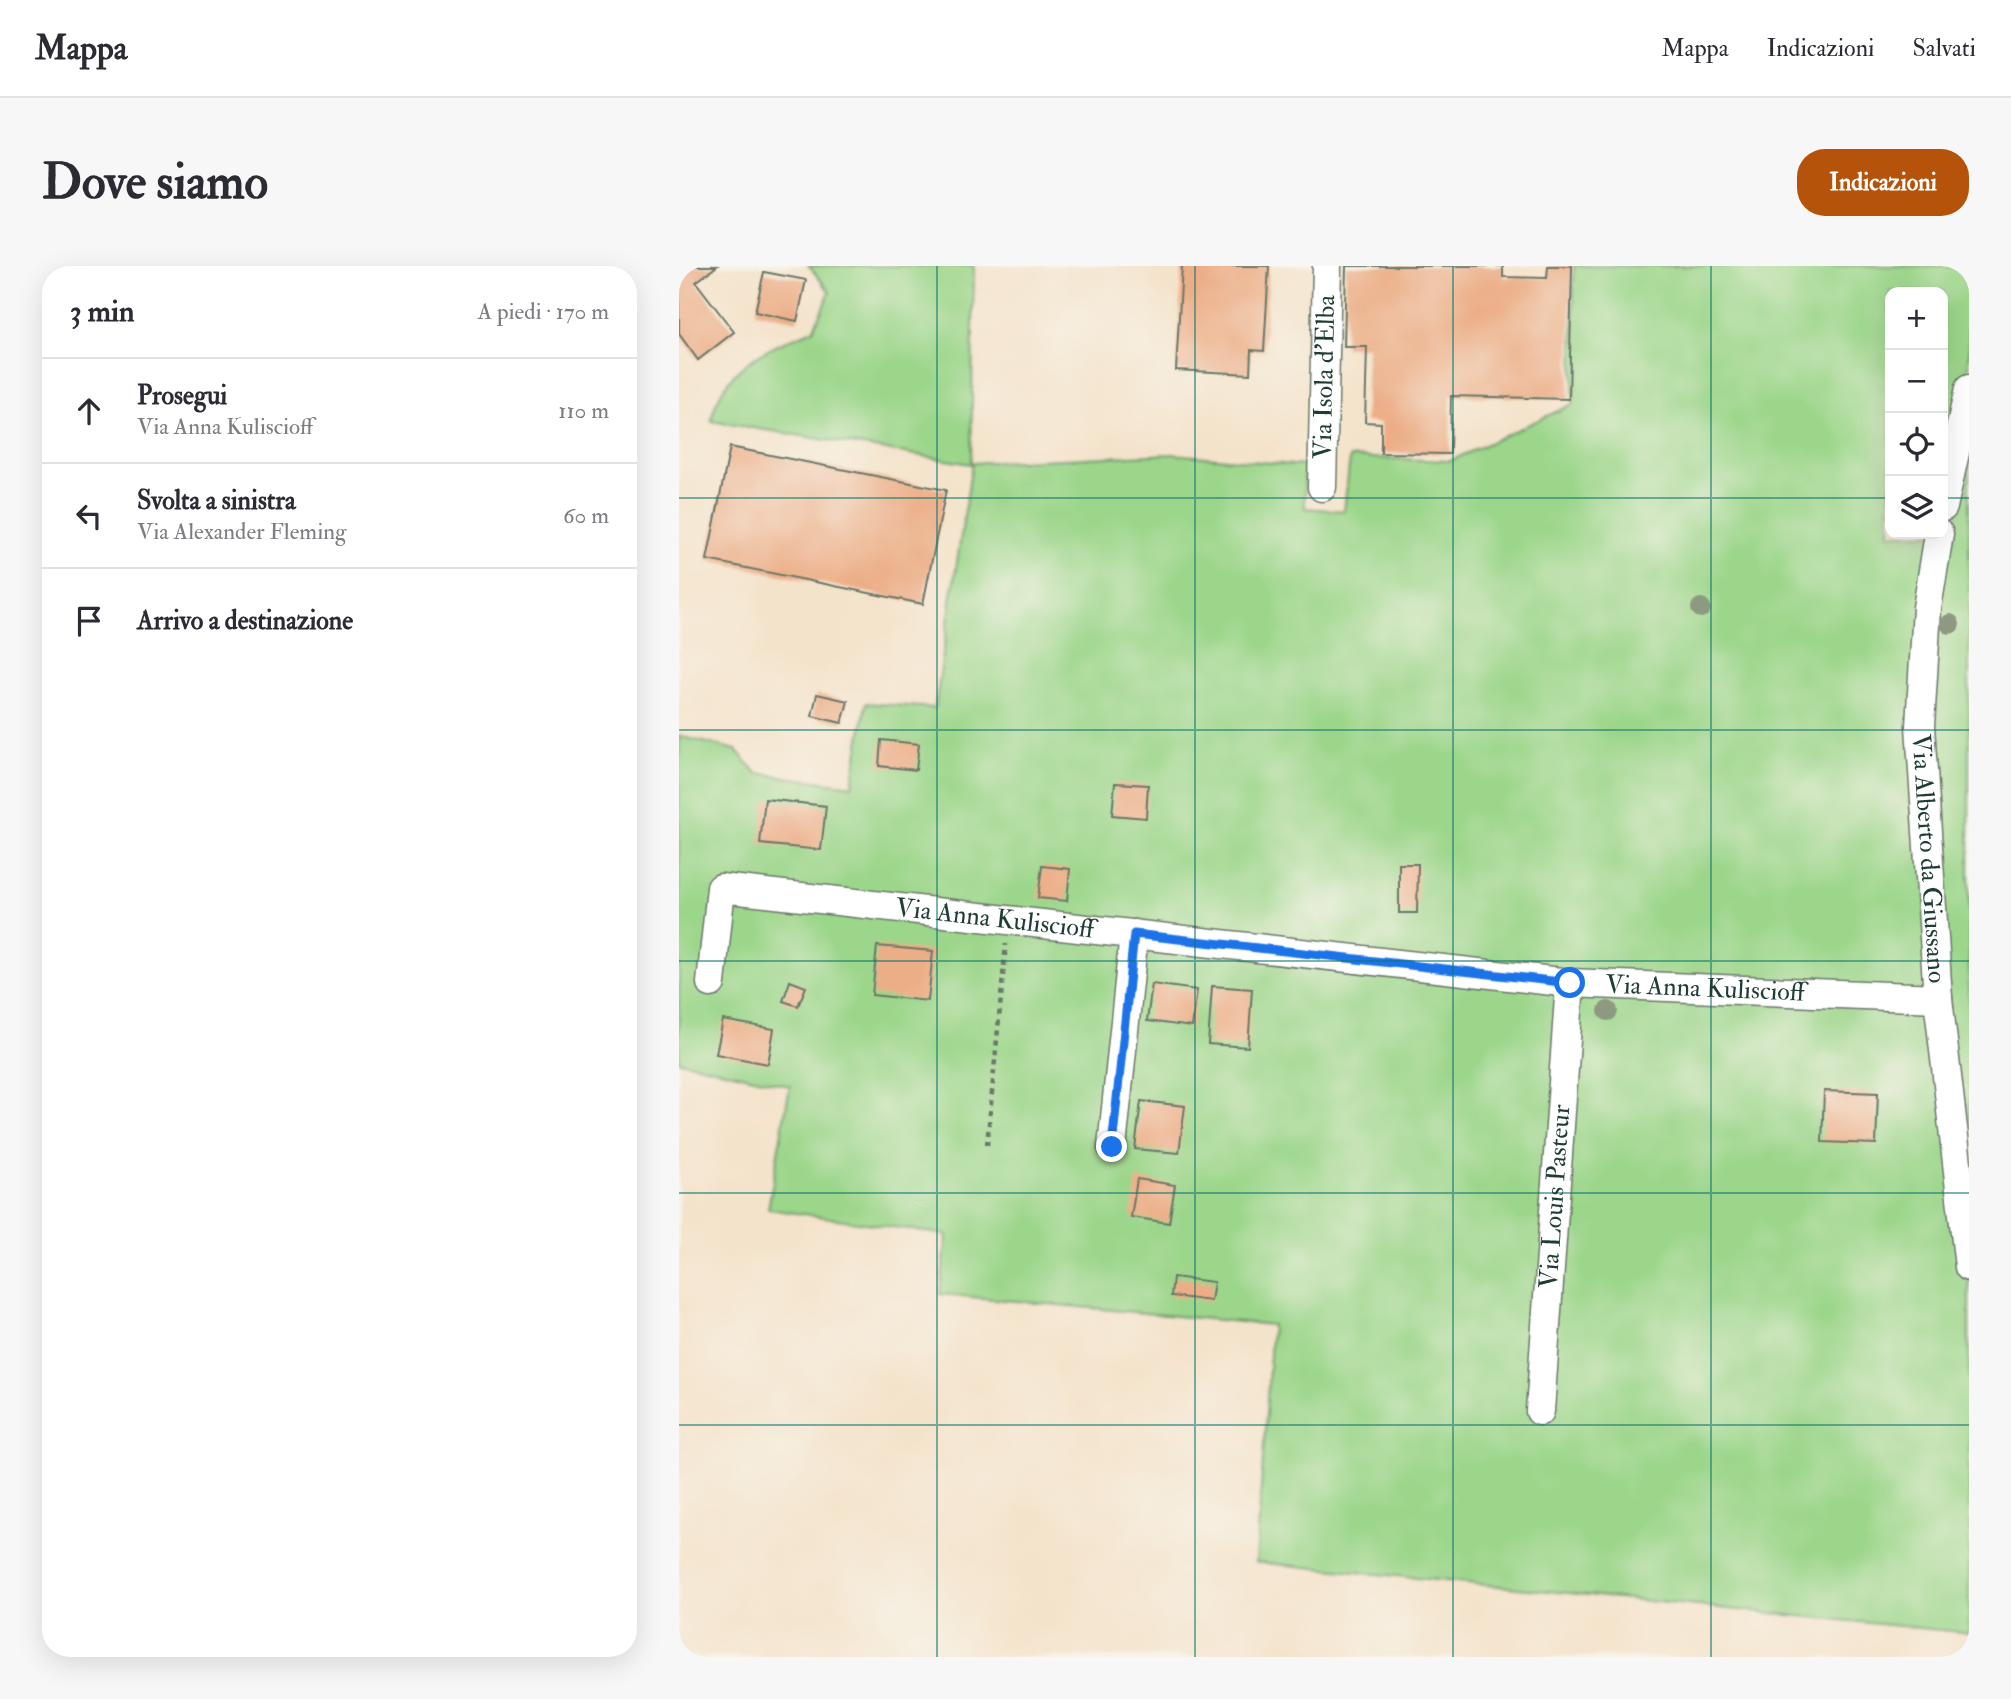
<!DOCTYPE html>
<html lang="it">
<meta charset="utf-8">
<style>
:root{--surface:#fff;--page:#f7f7f7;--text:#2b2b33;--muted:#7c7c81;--line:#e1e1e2;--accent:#b45309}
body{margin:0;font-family:"IM FELL Double Pica",serif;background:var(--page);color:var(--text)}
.controls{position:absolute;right:21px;top:21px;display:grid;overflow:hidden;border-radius:14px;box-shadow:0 7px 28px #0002}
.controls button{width:63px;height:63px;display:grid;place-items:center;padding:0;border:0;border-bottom:2px solid var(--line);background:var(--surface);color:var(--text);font:35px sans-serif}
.stop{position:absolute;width:21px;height:21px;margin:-16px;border:5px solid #1a73e8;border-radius:50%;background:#fff}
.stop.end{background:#1a73e8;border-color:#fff;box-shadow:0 2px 7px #0008}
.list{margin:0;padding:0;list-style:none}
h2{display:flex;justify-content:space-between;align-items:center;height:91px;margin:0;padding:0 28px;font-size:30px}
h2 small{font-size:23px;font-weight:400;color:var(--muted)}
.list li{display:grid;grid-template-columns:46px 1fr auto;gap:21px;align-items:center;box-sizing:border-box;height:105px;padding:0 28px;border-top:2px solid var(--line)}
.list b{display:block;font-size:26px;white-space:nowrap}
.list p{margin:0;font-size:23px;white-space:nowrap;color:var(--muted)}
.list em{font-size:23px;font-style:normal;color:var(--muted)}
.icon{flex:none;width:38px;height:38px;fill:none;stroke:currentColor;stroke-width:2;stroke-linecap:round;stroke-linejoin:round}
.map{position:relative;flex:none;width:1290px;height:1391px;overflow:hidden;border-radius:28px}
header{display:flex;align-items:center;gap:42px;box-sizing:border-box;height:98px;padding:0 35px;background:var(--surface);border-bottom:2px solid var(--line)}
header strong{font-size:33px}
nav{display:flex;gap:38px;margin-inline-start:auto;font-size:24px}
.intro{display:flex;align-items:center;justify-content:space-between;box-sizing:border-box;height:168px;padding:0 42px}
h1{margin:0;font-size:49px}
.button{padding:18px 32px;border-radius:28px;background:var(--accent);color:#fff;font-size:24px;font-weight:700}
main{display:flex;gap:42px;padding:0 42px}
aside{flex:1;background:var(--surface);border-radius:28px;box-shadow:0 7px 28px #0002}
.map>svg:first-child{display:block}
.green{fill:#9bd68a;stroke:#5d8a5f;stroke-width:2;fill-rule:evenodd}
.building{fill:#ecae87}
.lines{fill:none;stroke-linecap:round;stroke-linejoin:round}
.minor-casing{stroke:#6a7769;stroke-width:31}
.path{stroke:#6a7769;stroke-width:4.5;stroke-dasharray:5 5;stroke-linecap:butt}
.minor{stroke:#fff;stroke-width:28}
.tree{fill:#8d9981}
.route{stroke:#1a73e8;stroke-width:9}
.grid{fill:none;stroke:#0f766e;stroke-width:2;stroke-opacity:0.55}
.labels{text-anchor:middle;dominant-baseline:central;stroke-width:6;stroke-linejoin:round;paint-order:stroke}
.street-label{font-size:26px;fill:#1f3d34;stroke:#f7f3e8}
</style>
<header>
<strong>Mappa</strong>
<nav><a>Mappa</a><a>Indicazioni</a><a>Salvati</a></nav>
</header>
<div class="intro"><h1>Dove siamo</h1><a class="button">Indicazioni</a></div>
<main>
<aside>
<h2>3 min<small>A piedi · 170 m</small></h2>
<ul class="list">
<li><svg class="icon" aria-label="ahead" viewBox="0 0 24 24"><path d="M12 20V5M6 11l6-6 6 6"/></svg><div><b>Prosegui</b><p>Via Anna Kuliscioff</p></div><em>110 m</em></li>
<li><svg class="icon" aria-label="left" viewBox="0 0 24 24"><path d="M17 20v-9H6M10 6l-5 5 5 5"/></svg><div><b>Svolta a sinistra</b><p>Via Alexander Fleming</p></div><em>60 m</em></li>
<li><svg class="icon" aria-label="arrive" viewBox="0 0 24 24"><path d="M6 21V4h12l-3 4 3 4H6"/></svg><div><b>Arrivo a destinazione</b></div></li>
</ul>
</aside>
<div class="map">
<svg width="1290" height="1391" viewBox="0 0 1290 1391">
<rect width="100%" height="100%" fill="#f7f3e8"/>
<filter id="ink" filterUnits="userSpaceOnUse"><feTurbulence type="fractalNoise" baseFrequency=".0143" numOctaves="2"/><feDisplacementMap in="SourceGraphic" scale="14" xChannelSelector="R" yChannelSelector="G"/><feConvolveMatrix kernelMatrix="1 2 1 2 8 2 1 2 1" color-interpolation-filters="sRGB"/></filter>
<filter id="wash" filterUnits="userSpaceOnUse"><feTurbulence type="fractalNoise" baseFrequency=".00686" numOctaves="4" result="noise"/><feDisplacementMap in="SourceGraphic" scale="28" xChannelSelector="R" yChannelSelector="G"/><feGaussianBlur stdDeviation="1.57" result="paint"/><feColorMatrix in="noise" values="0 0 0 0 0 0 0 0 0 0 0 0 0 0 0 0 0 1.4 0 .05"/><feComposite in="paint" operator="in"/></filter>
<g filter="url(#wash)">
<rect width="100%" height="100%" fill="#f4e3cb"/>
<!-- green -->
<path class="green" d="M130 0H295L292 198 32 155C44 99 87 83 134 64L151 26Z
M895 0H1290V1367L577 1296 593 1059 261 1028 268 969 89 943 111 820 0 795V470L57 484 78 507 173 520 187 437 256 442 293 197 494 188 625 200 626 242 665 245 671 191 771 195 894 138ZM1211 26H1264V268H1211Z"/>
<g id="blocks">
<!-- building -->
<path class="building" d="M0 0H38L17 16 55 66 19 94 0 68Z
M503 0H590L585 85 572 84 571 108 497 104Z
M667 0H824V11L868 12 869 0H893L890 133 772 130 771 188 702 187V157L686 156 688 81H665Z
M85 6 127 14 118 55 76 46Z
M51 181 267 224 244 338 28 294Z
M138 428 169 435 163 457 133 450Z
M202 474 240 478 237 504 200 500Z
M436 517 469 519 467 552 433 549Z
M86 533 147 540 142 584 81 578Z
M720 598H739L738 647H720Z
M363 600 391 603 388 635 359 632Z
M198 680 254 685 249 735 193 729Z
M111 715 127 721 119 740 104 735Z
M473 718 518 724 513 761 468 755Z
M533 720 573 723 569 781 529 778Z
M44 754 95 763 89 798 37 788Z
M1145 825 1199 827 1197 878 1143 876Z
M462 835 506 840 500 887 456 883Z
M458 913 496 919 490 957 452 951Z
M494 1011 535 1016 532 1035 492 1030Z"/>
</g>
</g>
<g filter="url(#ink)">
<use href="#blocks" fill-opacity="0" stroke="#6a7769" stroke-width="2"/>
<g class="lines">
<defs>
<g id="minor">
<path id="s1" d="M643 221 648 0"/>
<path d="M1264 241 1290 123"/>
<path id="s2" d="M1260 268 1248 342 1241 460 1259 732 1290 1001"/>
<path id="s3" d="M32 717 42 622 891 717 1259 732"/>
<path d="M433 881 455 668"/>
<path id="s4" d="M861 1145 891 717"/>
</g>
</defs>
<!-- minor casing -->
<use href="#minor" class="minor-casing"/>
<!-- path -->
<path class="path" d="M308 879 327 678"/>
<!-- minor -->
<use href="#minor" class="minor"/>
</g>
<!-- trees -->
<g class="tree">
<circle cx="1022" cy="342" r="10"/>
<circle cx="1271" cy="358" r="10"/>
<circle cx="929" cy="745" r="10"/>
</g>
</g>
<g class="lines" filter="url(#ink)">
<!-- route -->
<path class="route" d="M433 881 455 668 891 717"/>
</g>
<!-- grid -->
<path class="grid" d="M258 0V1391M516 0V1391M774 0V1391M1032 0V1391M0 232H1211M1264 232H1290M0 464H1290M0 695H1290M0 927H1290M0 1159H1290"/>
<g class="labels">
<!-- street labels -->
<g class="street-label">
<text stroke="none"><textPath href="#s1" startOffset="110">Via Isola d'Elba</textPath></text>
<text stroke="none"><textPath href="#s2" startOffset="326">Via Alberto da Giussano</textPath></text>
<text stroke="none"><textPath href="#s3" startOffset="371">Via Anna Kuliscioff</textPath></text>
<text stroke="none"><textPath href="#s3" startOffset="1085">Via Anna Kuliscioff</textPath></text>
<text stroke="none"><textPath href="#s4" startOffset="215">Via Louis Pasteur</textPath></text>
</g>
</g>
</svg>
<div class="controls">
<button>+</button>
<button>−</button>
<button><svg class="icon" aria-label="locate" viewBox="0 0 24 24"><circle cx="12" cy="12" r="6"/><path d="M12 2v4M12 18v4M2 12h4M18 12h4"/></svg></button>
<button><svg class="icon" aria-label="layers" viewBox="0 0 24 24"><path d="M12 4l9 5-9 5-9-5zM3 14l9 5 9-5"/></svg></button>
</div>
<div class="stop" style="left:891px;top:717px"></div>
<div class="stop end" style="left:433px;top:881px"></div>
</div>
</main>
